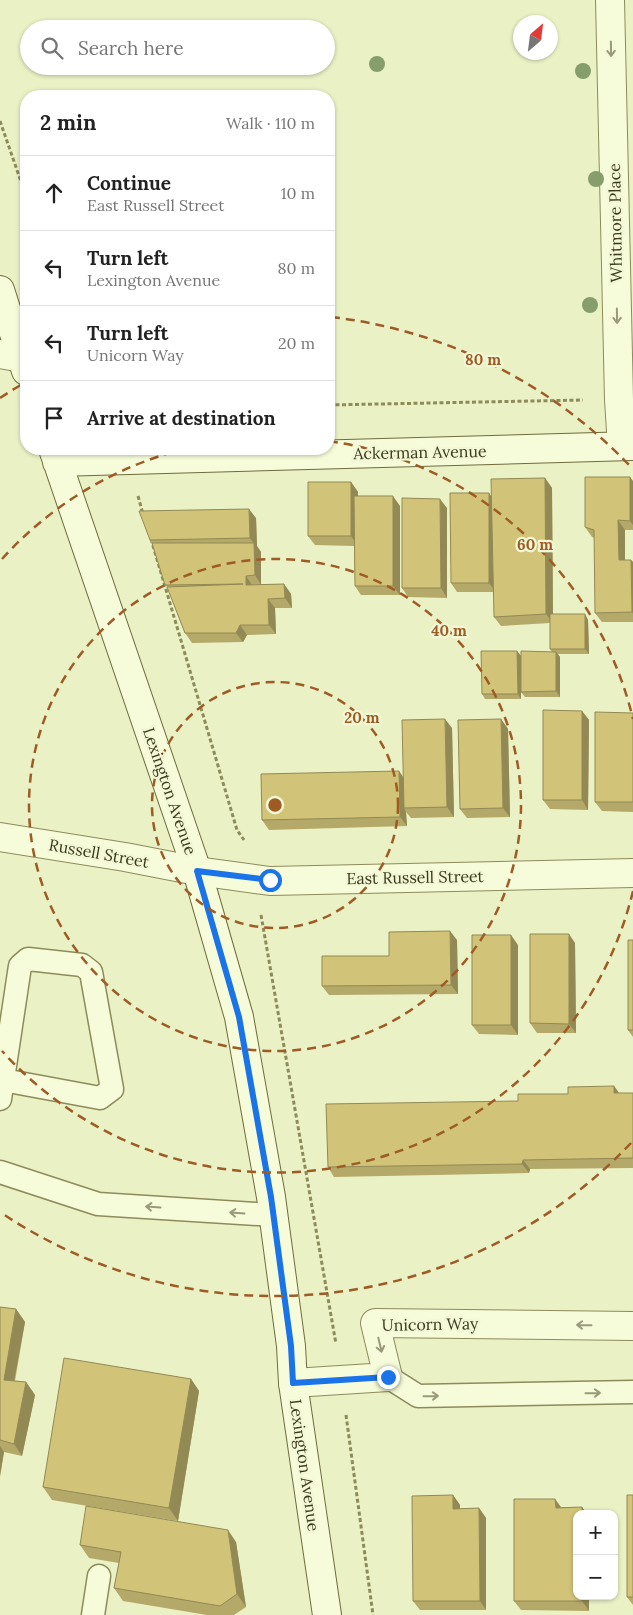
<!DOCTYPE html>
<meta charset="utf-8">
<style>
:root{--surface:#fff;--page:#f6f6f6;--text:#222;--muted:#767676;--line:#e0e0e0}
body{margin:0;font-family:Lora,serif;background:var(--page);color:var(--text)}
.controls{position:absolute;right:15px;bottom:15px;display:grid;overflow:hidden;border-radius:10px;box-shadow:0 1px 4px #0004}
.controls button{width:45px;height:45px;display:grid;place-items:center;padding:0;border:0;border-bottom:1px solid var(--line);background:var(--surface);color:var(--text);font:25px sans-serif}
.compass{position:absolute;left:513px;top:15px;width:45px;height:45px;border-radius:50%;background:var(--surface);box-shadow:0 1px 4px #0004;rotate:28deg}
.stop{position:absolute;width:15px;height:15px;margin:-11px;border:4px solid #1a73e8;border-radius:50%;background:#fff}
.stop.end{background:#1a73e8;border-color:#fff;box-shadow:0 1px 5px #0008}
.list{margin:0;padding:0;list-style:none}
h2{display:flex;justify-content:space-between;align-items:center;height:65px;margin:0;padding:0 20px;font-size:21px}
h2 small{font-size:16px;font-weight:400;color:var(--muted)}
.list li{display:grid;grid-template-columns:32px 1fr auto;gap:15px;align-items:center;box-sizing:border-box;height:75px;padding:0 20px;border-top:1px solid var(--line)}
.list b{display:block;font-size:19px;white-space:nowrap}
.list p{margin:0;font-size:16px;white-space:nowrap;color:var(--muted)}
.list em{font-size:16px;font-style:normal;color:var(--muted)}
.icon{flex:none;width:28px;height:28px;fill:none;stroke:currentColor;stroke-width:2;stroke-linecap:round;stroke-linejoin:round}
.map{position:relative;flex:none;width:633px;height:1615px;overflow:hidden}
.search{position:absolute;background:var(--surface);box-shadow:0 1px 4px #0004;left:20px;top:20px;width:315px;height:55px;display:flex;align-items:center;gap:12px;box-sizing:border-box;padding:0 18px;border-radius:28px;color:var(--muted);font-size:19px}
.panel{position:absolute;background:var(--surface);box-shadow:0 1px 4px #0004;left:20px;top:90px;width:315px;height:365px;border-radius:20px}
.map>svg:first-child{display:block}
.lines{fill:none;stroke-linecap:round;stroke-linejoin:round}
.lane-casing{stroke:#8d8b5a;stroke-width:25}
.street-casing{stroke:#8d8b5a;stroke-width:30}
.secondary-casing{stroke:#6f6c3d;stroke-width:30}
.path{stroke:#8d8b5a;stroke-width:3;stroke-dasharray:4 2.5;stroke-linecap:butt}
.lane{stroke:#f6fbd9;stroke-width:22}
.street{stroke:#f6fbd9;stroke-width:28}
.secondary{stroke:#f6fbd9;stroke-width:28}
.tree{fill:#869e6c}
.wall{fill:#b4a968}
.shaded-wall{fill:#928955}
.building{fill:#d1c479;stroke:#928955}
.oneway{stroke:#999a7c}
.route{stroke:#1a73e8;stroke-width:6}
.ring{fill:none;stroke:#9f5b26;stroke-width:2.5;stroke-dasharray:9 6}
.labels{text-anchor:middle;dominant-baseline:central;stroke-width:4.5;stroke-linejoin:round;paint-order:stroke}
.street-label{font-size:16px;fill:#3c3a1e;stroke:#f2f8d5}
.centre{fill:#9f5b26;stroke:#f2f8d5;stroke-width:2.5}
.ring-label{font-size:15px;text-anchor:middle;font-weight:bold;fill:#9f5b26;stroke:#f2f8d5;stroke-width:4.5;stroke-linejoin:round;paint-order:stroke}
</style>
<div class="map">
<svg width="633" height="1615" viewBox="0 0 633 1615">
<rect width="100%" height="100%" fill="#eaf1c5"/>
<g class="lines">
<defs>
<path id="lane" d="M0 1099 20 966 28 959 82 965 91 972 112 1089 100 1098 3 1080
M0 1172 98 1204 273 1215
M388 1377 418 1396 633 1392
M93 1615 99 1576"/>
<path id="street" d="M610 0 619 400 622 446
M0 354 22 358
M0 837 125 857 197 871 270 881 633 873
M293 1383 388 1377 375 1323 633 1326"/>
<path id="secondary" d="M0 290 26 371
M53 449 197 871 239 1017 271 1197 291 1346 293 1383 327 1615
M57 462 633 446"/>
</defs>
<!-- lane casing -->
<use href="#lane" class="lane-casing"/>
<!-- street casing -->
<use href="#street" class="street-casing"/>
<!-- secondary casing -->
<use href="#secondary" class="secondary-casing"/>
<!-- path -->
<path class="path" d="M0 121 26 196
M329 405 583 400
M138 496 143 514
M151 539 237 830 244 840
M261 915 336 1344
M346 1415 373 1615"/>
<!-- lane -->
<use href="#lane" class="lane"/>
<!-- street -->
<use href="#street" class="street"/>
<!-- secondary -->
<use href="#secondary" class="secondary"/>
</g>
<!-- trees -->
<g class="tree">
<circle cx="377" cy="64" r="8"/>
<circle cx="583" cy="71" r="8"/>
<circle cx="596" cy="179" r="8"/>
<circle cx="590" cy="305" r="8"/>
</g>
<!-- wall -->
<path class="wall" d="M545 478 552 488 553 614H585L588 620 589 654H558L560 657V697H525L521 692V699H485L482 694 517 651 521 656 552 652 550 649V623L501 626 494 617V592H457L451 583 492 496Z
M633 481V530H625V560H631L633 562V622H602L595 613V538L592 537 585 527Z
M351 482 358 492V496L400 506V595H361L355 586 354 546 315 545 308 536Z
M447 508V598L408 597 402 588Z
M256 518 257 546 261 552V585L284 584 291 594 292 608H275L276 634 247 635 243 642 192 643 185 633 168 588 165 585 152 544 150 540Z
M582 711 589 720 588 810 550 809 543 800Z
M633 713V812L602 811 595 802Z
M501 719 508 729 510 817 467 818 460 809Z
M452 728 454 817 411 818 406 812 407 826 269 830 262 820 399 771 403 777Z
M457 940 458 994 329 995 322 986 389 956Z
M633 940V1037L628 1030Z
M575 943 576 1033H537L530 1023Z
M518 945V1035L479 1034 472 1025Z
M614 1086 619 1093H633V1168L530 1169 529 1173 334 1177 328 1167 518 1101 568 1094Z
M0 1307 16 1309 25 1322 15 1381 26 1382 35 1395 22 1456 4 1452 0 1476Z
M191 1379 199 1391 178 1521 52 1500 43 1487Z
M453 1495 460 1505V1509L479 1508 486 1518V1610H420L413 1601Z
M633 1495V1605L627 1597Z
M555 1499 561 1507H582L587 1514H577V1596H589V1611L521 1610 514 1601Z
M236 1542 246 1607 234 1615H207L123 1601 114 1588 119 1563 89 1558 80 1545Z"/>
<!-- shaded-wall -->
<path class="shaded-wall" d="M630 477 633 481V525L630 521Z
M545 478 552 488 553 623 546 614Z
M351 482 358 492V546L351 536Z
M489 493 496 503V592L489 583Z
M393 496 400 506V595L393 586Z
M440 499 447 508V598L441 588Z
M249 509 256 518 257 546 261 552V585L255 575 254 544 250 538Z
M618 520 625 530V570L619 560Z
M631 560 633 562V614L632 612Z
M246 576 252 585H246Z
M284 584 291 594 292 608 285 598Z
M268 599 275 608 276 634 269 625Z
M585 614 588 620 589 654 585 649Z
M240 625 247 635 243 642 236 633Z
M517 651 521 656V699L518 694Z
M556 652 560 657V697L556 691Z
M582 711 589 720 588 810 582 800Z
M445 719 452 728 454 817 447 807Z
M501 719 508 729 510 817 503 808Z
M399 771 405 780 404 808 406 812 407 826 400 817Z
M450 931 457 940 458 994 451 985Z
M569 934 575 943 576 1033 569 1024Z
M511 935 518 945V1035L511 1025Z
M614 1086 621 1096 614 1093Z
M523 1160 530 1169 529 1173 522 1164Z
M16 1309 25 1322 12 1392 4 1380Z
M191 1379 199 1391 178 1521 169 1508Z
M26 1382 35 1395 22 1456 14 1444Z
M0 1446 4 1452 0 1476Z
M453 1495 460 1505V1518L453 1509Z
M555 1499 562 1509 556 1508Z
M582 1507 587 1514H582Z
M479 1508 486 1518V1610L480 1601Z
M228 1530 236 1542 246 1607 237 1594Z
M582 1596H589V1611L582 1601Z"/>
<!-- building -->
<path class="building" d="M585 477H630V521L618 520 619 560H631L632 612 595 613 594 530 585 527Z
M545 478 546 614 494 617 491 479Z
M308 482H351V536H308Z
M450 493H489V583H451Z
M354 496H393V586H355Z
M402 498 440 499 441 588H402Z
M249 509 250 538 150 540 139 511Z
M152 543H254L255 575 246 576V585L284 584 285 598 268 599 269 625H240L236 633H185L167 587 243 584 165 585Z
M550 614H585V649H550Z
M481 651H517L518 694H482Z
M521 651 556 652V691L521 692Z
M543 710 582 711V800H543Z
M595 712 633 713V802H595Z
M445 719 447 807 404 808 402 720Z
M501 719 503 808 460 809 458 720Z
M399 771 400 817 262 820 261 774Z
M450 931 451 985 322 986V956H389V932Z
M530 934H569V1024L530 1023Z
M472 935H511V1025H472Z
M628 940H633V1030H628Z
M614 1086V1093H633V1158L523 1160 522 1164 328 1167 326 1104 518 1101V1094H568V1087Z
M0 1307 16 1309 4 1380 26 1382 14 1444 0 1440Z
M64 1358 191 1379 169 1508 43 1487Z
M453 1495V1509L479 1508 480 1601H413L412 1496Z
M627 1495H633V1597H627Z
M514 1499H555L556 1508 582 1507V1514H577V1596H582V1601H514Z
M86 1506 228 1530 237 1594 220 1606 114 1588 121 1552 80 1545Z"/>
<!-- one-way arrows -->
<defs><path id="oneway-shaft" d="M-6 0H5M1.5-3L5.5 0L1.5 3" fill="none" stroke-width="1.6" stroke-linecap="round" stroke-linejoin="round" transform="scale(1.25)"/></defs>
<g class="oneway">
<use href="#oneway-shaft" transform="translate(611 49) rotate(89)"/>
<use href="#oneway-shaft" transform="translate(617 316) rotate(89)"/>
<use href="#oneway-shaft" transform="translate(153 1207) rotate(-176)"/>
<use href="#oneway-shaft" transform="translate(237 1213) rotate(-176)"/>
<use href="#oneway-shaft" transform="translate(584 1325) rotate(-179)"/>
<use href="#oneway-shaft" transform="translate(380 1345) rotate(77)"/>
<use href="#oneway-shaft" transform="translate(593 1393) rotate(-1)"/>
<use href="#oneway-shaft" transform="translate(431 1396) rotate(-1)"/>
</g>
<g class="lines">
<!-- route -->
<path class="route" d="M270 880 197 871 239 1017 271 1197 291 1346 293 1383 388 1377"/>
</g>
<!-- distance rings -->
<g class="ring">
<circle cx="275" cy="805" r="123"/>
<circle cx="275" cy="805" r="246"/>
<path d="M633 891A368 368 0 0 1 2 1051M2 559A368 368 0 0 1 180 450M329 441A368 368 0 0 1 633 719"/>
<path d="M631 1143A491 491 0 0 1 0 1212M0 398A491 491 0 0 1 26 382M331 317A491 491 0 0 1 631 467"/>
</g>
<g class="labels">
<!-- street labels -->
<g class="street-label">
<text transform="translate(615 223) rotate(-91)">Whitmore Place</text>
<text transform="translate(420 452) rotate(-1)">Ackerman Avenue</text>
<text transform="translate(170 791) rotate(71)">Lexington Avenue</text>
<text transform="translate(99 853) rotate(10)">Russell Street</text>
<text transform="translate(415 877) rotate(-1)">East Russell Street</text>
<text transform="translate(430 1324) rotate(-1)">Unicorn Way</text>
<text transform="translate(305 1465) rotate(82)">Lexington Avenue</text>
</g>
</g>
<circle cx="275" cy="805" r="8" class="centre"/>
<g class="ring-label">
<text x="483" y="365">80 m</text>
<text x="535" y="550">60 m</text>
<text x="449" y="636">40 m</text>
<text x="362" y="723">20 m</text>
</g>
</svg>
<div class="controls">
<button>+</button>
<button>−</button>
</div>
<svg class="compass" viewBox="-18 -18 36 36"><path d="M0-13l5 13h-10z" fill="#e53935"/><path d="M0 13l5-13h-10z" fill="#767676"/></svg>
<div class="stop" style="left:270px;top:880px"></div>
<div class="stop end" style="left:388px;top:1377px"></div>
<div class="search"><svg class="icon" aria-label="search" viewBox="0 0 24 24"><circle cx="10" cy="10" r="6"/><path d="M15 15l6 6"/></svg>Search here</div>
<section class="panel">
<h2>2 min<small>Walk · 110 m</small></h2>
<ul class="list">
<li><svg class="icon" aria-label="ahead" viewBox="0 0 24 24"><path d="M12 20V5M6 11l6-6 6 6"/></svg><div><b>Continue</b><p>East Russell Street</p></div><em>10 m</em></li>
<li><svg class="icon" aria-label="left" viewBox="0 0 24 24"><path d="M17 20v-9H6M10 6l-5 5 5 5"/></svg><div><b>Turn left</b><p>Lexington Avenue</p></div><em>80 m</em></li>
<li><svg class="icon" aria-label="left" viewBox="0 0 24 24"><path d="M17 20v-9H6M10 6l-5 5 5 5"/></svg><div><b>Turn left</b><p>Unicorn Way</p></div><em>20 m</em></li>
<li><svg class="icon" aria-label="arrive" viewBox="0 0 24 24"><path d="M6 21V4h12l-3 4 3 4H6"/></svg><div><b>Arrive at destination</b></div></li>
</ul>
</section>
</div>
